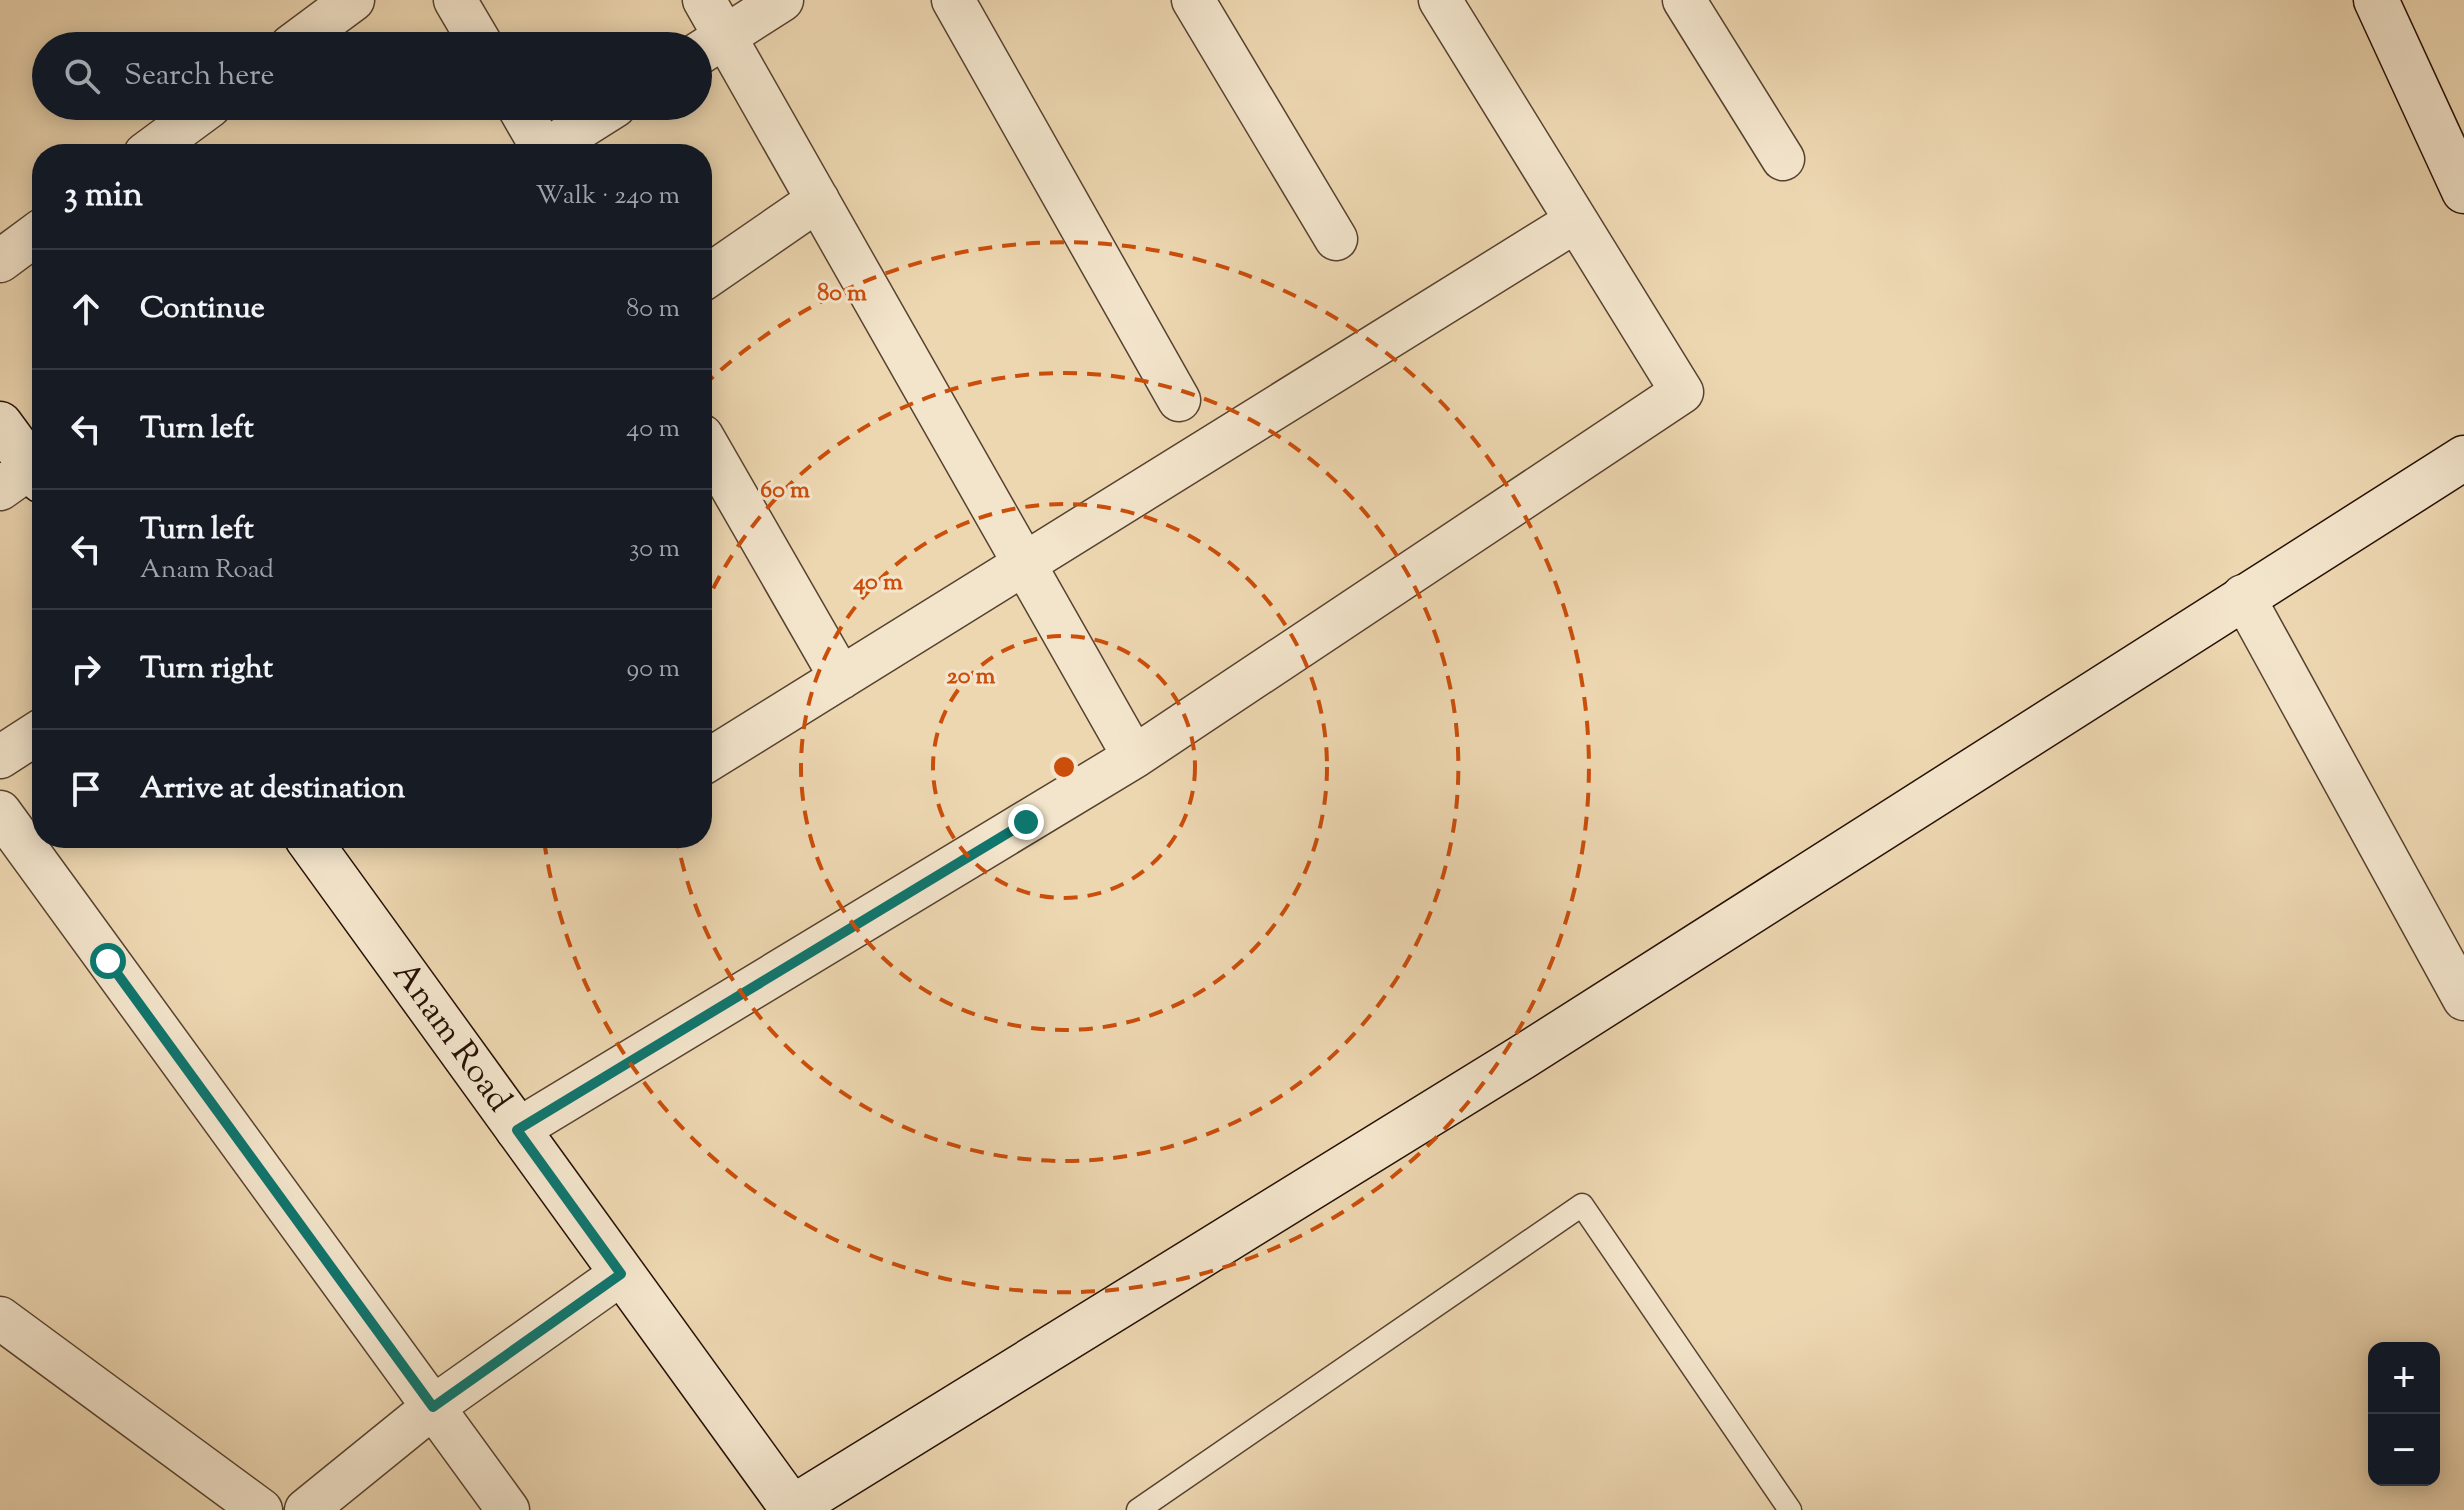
<!DOCTYPE html>
<meta charset="utf-8">
<style>
:root{--surface:#171b24;--page:#242831;--text:#f1f3f6;--muted:#9ea1a6;--line:#363941}
body{margin:0;font-family:"Sorts Mill Goudy",serif;background:var(--page);color:var(--text)}
.controls{position:absolute;right:24px;bottom:24px;display:grid;overflow:hidden;border-radius:16px;box-shadow:0 4px 20px #0003}
.controls button{width:72px;height:72px;display:grid;place-items:center;padding:0;border:0;border-bottom:2px solid var(--line);background:var(--surface);color:var(--text);font:40px sans-serif}
.stop{position:absolute;width:24px;height:24px;margin:-18px;border:6px solid #0f766e;border-radius:50%;background:#fff}
.stop.end{background:#0f766e;border-color:#fff;box-shadow:0 2px 8px #0008}
.list{margin:0;padding:0;list-style:none}
h2{display:flex;justify-content:space-between;align-items:center;height:104px;margin:0;padding:0 32px;font-size:34px}
h2 small{font-size:26px;font-weight:400;color:var(--muted)}
.list li{display:grid;grid-template-columns:52px 1fr auto;gap:24px;align-items:center;box-sizing:border-box;height:120px;padding:0 32px;border-top:2px solid var(--line)}
.list b{display:block;font-size:30px;white-space:nowrap}
.list p{margin:0;font-size:26px;white-space:nowrap;color:var(--muted)}
.list em{font-size:26px;font-style:normal;color:var(--muted)}
.icon{flex:none;width:44px;height:44px;fill:none;stroke:currentColor;stroke-width:2;stroke-linecap:round;stroke-linejoin:round}
.map{position:relative;flex:none;width:2464px;height:1510px;overflow:hidden}
.search{position:absolute;background:var(--surface);box-shadow:0 4px 20px #0003;left:32px;top:32px;width:680px;height:88px;display:flex;align-items:center;gap:20px;box-sizing:border-box;padding:0 28px;border-radius:44px;color:var(--muted);font-size:30px}
.panel{position:absolute;background:var(--surface);box-shadow:0 4px 20px #0003;left:32px;top:144px;width:680px;height:704px;border-radius:32px}
.map>svg:first-child{display:block}
.lines{fill:none;stroke-linecap:round;stroke-linejoin:round}
.lane-casing{stroke:#574230;stroke-width:25}
.street-casing{stroke:#574230;stroke-width:45}
.secondary-casing{stroke:#251005;stroke-width:47}
.lane{stroke:#f3e5cc;stroke-width:22}
.street{stroke:#f3e5cc;stroke-width:42}
.secondary{stroke:#f3e5cc;stroke-width:44}
.route{stroke:#0f766e;stroke-width:10}
.ring{fill:none;stroke:#cb4e0b;stroke-width:4;stroke-dasharray:14 10}
.labels{text-anchor:middle;dominant-baseline:central;stroke-width:6;stroke-linejoin:round;paint-order:stroke}
.street-label{font-size:34px;fill:#251005;stroke:#f3e5cc}
.centre{fill:#cb4e0b;stroke:#f3e5cc;stroke-width:4}
.ring-label{font-size:24px;text-anchor:middle;font-weight:bold;fill:#cb4e0b;stroke:#f3e5cc;stroke-width:6;stroke-linejoin:round;paint-order:stroke}
</style>
<div class="map">
<svg width="2464" height="1510" viewBox="0 0 2464 1510">
<rect width="100%" height="100%" fill="#edd7b1"/>
<filter id="stains"><feTurbulence type="fractalNoise" baseFrequency=".0025" numOctaves="4"/><feColorMatrix values="0 0 0 0 .2 0 0 0 0 .09 0 0 0 0 .02 0 0 0 .5 -.17"/></filter>
<radialGradient id="worn" r=".72"><stop offset=".6" stop-color="#630" stop-opacity="0"/><stop offset="1" stop-color="#630" stop-opacity=".3"/></radialGradient>
<g class="lines">
<defs>
<path id="lane" d="M1138 1510 1582 1205 1790 1510"/>
<path id="street" d="M455 0 482 46
M704 0 1134 757
M953 0 1179 400
M1193 0 1336 239
M1684 0 1783 159
M291 46 353 0
M698 54 782 0
M518 106 544 151
M145 154 210 106
M539 154 615 106
M0 261 42 230
M702 280 818 200
M702 436 841 678
M0 489 31 467
M2243 596 2464 999
M0 757 42 730
M702 764 1576 221
M0 812 508 1510
M517 1130 1134 757 1682 392 1440 0
M0 1318 261 1510
M306 1510 433 1407 621 1274"/>
<g id="secondary">
<path d="M2376 0 2464 191"/>
<path d="M0 424 42 481"/>
<path id="s1" d="M307 838 792 1508 1521 1058 2464 458"/>
</g>
</defs>
<!-- lane casing -->
<use href="#lane" class="lane-casing"/>
<!-- street casing -->
<use href="#street" class="street-casing"/>
<!-- secondary casing -->
<use href="#secondary" class="secondary-casing"/>
<!-- lane -->
<use href="#lane" class="lane"/>
<!-- street -->
<use href="#street" class="street"/>
<!-- secondary -->
<use href="#secondary" class="secondary"/>
</g>
<g class="lines">
<!-- route -->
<path class="route" d="M108 961 433 1407 621 1274 517 1130 1026 822"/>
</g>
<!-- distance rings -->
<g class="ring">
<circle cx="1064" cy="767" r="131"/>
<circle cx="1064" cy="767" r="263"/>
<path d="M703 610A394 394 0 1 1 677 839"/>
<path d="M703 386A525 525 0 1 1 544 840"/>
</g>
<g class="labels">
<!-- street labels -->
<g class="street-label">
<text stroke="none"><textPath href="#s1" startOffset="246">Anam Road</textPath></text>
</g>
</g>
<circle cx="1064" cy="767" r="12" class="centre"/>
<g class="ring-label">
<text x="842" y="300">80 m</text>
<text x="785" y="497">60 m</text>
<text x="878" y="589">40 m</text>
<text x="971" y="683">20 m</text>
</g>
<rect width="100%" height="100%" filter="url(#stains)"/>
<rect width="100%" height="100%" fill="url(#worn)"/>
</svg>
<div class="controls">
<button>+</button>
<button>−</button>
</div>
<div class="stop" style="left:108px;top:961px"></div>
<div class="stop end" style="left:1026px;top:822px"></div>
<div class="search"><svg class="icon" aria-label="search" viewBox="0 0 24 24"><circle cx="10" cy="10" r="6"/><path d="M15 15l6 6"/></svg>Search here</div>
<section class="panel">
<h2>3 min<small>Walk · 240 m</small></h2>
<ul class="list">
<li><svg class="icon" aria-label="ahead" viewBox="0 0 24 24"><path d="M12 20V5M6 11l6-6 6 6"/></svg><div><b>Continue</b></div><em>80 m</em></li>
<li><svg class="icon" aria-label="left" viewBox="0 0 24 24"><path d="M17 20v-9H6M10 6l-5 5 5 5"/></svg><div><b>Turn left</b></div><em>40 m</em></li>
<li><svg class="icon" aria-label="left" viewBox="0 0 24 24"><path d="M17 20v-9H6M10 6l-5 5 5 5"/></svg><div><b>Turn left</b><p>Anam Road</p></div><em>30 m</em></li>
<li><svg class="icon" aria-label="right" viewBox="0 0 24 24"><path d="M7 20v-9h11M14 6l5 5-5 5"/></svg><div><b>Turn right</b></div><em>90 m</em></li>
<li><svg class="icon" aria-label="arrive" viewBox="0 0 24 24"><path d="M6 21V4h12l-3 4 3 4H6"/></svg><div><b>Arrive at destination</b></div></li>
</ul>
</section>
</div>
